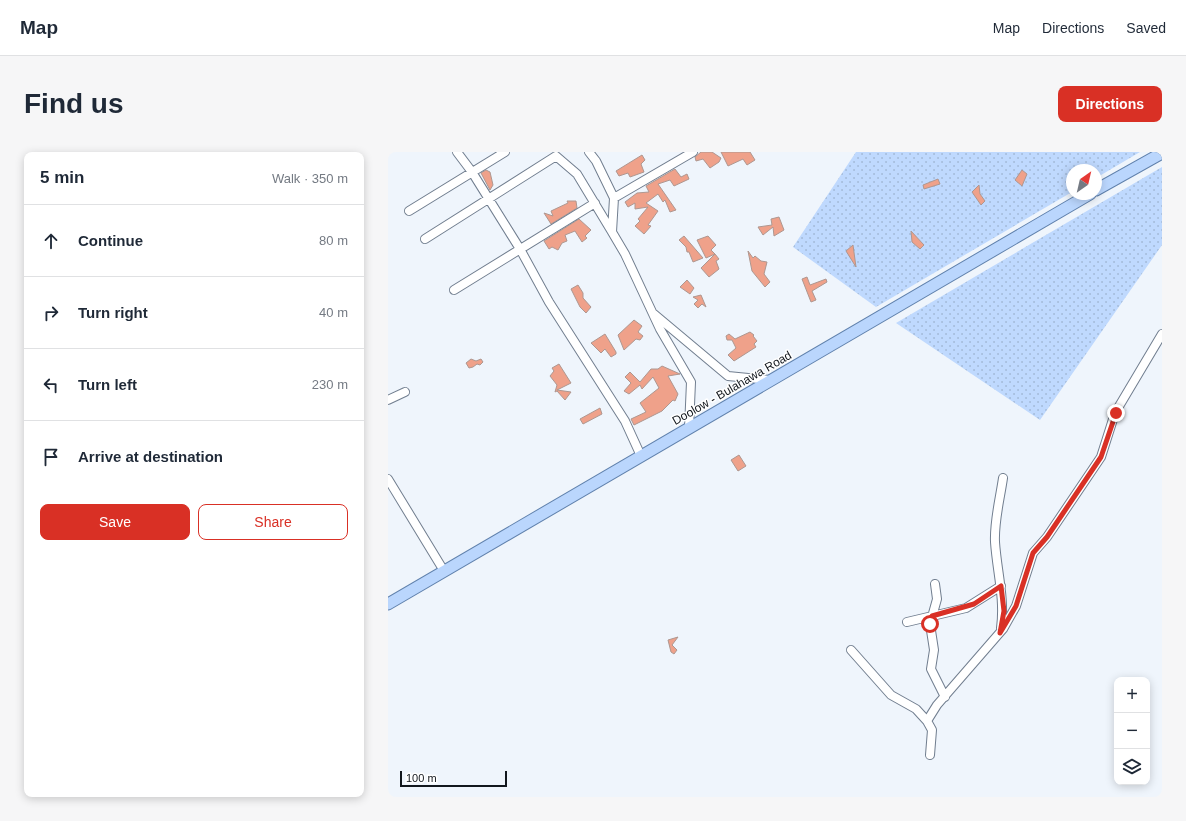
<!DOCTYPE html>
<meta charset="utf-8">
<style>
:root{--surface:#fff;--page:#f6f6f7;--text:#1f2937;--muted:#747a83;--line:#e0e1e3;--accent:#d93025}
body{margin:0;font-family:Arial,sans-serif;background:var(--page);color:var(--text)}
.controls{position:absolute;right:12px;bottom:12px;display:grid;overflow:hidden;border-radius:8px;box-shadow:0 2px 10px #0003}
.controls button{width:36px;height:36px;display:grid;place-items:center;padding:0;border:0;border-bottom:1px solid var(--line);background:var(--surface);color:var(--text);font:20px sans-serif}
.compass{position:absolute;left:678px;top:12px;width:36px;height:36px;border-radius:50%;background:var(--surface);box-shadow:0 2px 10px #0003;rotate:34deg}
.scale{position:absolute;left:12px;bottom:10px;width:107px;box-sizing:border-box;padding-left:4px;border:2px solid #12171d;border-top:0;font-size:11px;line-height:14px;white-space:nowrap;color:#12171d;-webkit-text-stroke:3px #fff;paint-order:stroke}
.stop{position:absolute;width:12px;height:12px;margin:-9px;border:3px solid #d93025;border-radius:50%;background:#fff}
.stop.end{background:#d93025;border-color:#fff;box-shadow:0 1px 4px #0008}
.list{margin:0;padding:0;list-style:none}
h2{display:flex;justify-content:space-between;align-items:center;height:52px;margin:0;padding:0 16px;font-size:17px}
h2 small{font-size:13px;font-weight:400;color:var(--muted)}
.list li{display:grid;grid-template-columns:26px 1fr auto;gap:12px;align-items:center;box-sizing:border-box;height:72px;padding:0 16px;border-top:1px solid var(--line)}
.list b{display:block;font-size:15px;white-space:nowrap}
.list em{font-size:13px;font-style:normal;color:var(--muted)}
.actions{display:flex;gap:8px;padding:12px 16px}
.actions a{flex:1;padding:9px 0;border:1px solid var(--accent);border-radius:8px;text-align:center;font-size:14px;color:var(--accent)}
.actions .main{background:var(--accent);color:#fff}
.icon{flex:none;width:22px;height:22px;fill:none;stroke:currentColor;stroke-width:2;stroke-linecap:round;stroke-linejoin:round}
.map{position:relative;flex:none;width:774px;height:645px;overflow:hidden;border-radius:8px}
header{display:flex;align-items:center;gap:24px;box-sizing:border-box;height:56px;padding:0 20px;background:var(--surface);border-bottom:1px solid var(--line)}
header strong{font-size:19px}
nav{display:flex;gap:22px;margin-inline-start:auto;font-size:14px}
.intro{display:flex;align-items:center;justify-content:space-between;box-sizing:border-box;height:96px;padding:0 24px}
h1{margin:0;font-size:28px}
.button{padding:10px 18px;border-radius:8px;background:var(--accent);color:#fff;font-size:14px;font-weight:700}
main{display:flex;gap:24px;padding:0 24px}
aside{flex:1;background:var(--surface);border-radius:8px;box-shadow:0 2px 10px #0003}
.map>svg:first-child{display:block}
.grass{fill:url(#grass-dots)}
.building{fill:#efa18a;stroke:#ae9790}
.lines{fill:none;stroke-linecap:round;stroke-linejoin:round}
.minor-casing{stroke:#717e8f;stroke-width:10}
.major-casing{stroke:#6182ad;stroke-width:13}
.minor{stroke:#fff;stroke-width:8}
.major{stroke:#bad6fd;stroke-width:11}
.route{stroke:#d93025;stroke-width:5}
.labels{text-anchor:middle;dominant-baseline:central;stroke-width:3;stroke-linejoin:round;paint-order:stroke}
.street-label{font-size:12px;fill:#12171d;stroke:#fff}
</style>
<header>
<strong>Map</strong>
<nav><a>Map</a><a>Directions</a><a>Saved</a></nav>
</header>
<div class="intro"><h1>Find us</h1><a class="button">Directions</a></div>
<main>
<aside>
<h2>5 min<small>Walk · 350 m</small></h2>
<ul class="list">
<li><svg class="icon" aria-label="ahead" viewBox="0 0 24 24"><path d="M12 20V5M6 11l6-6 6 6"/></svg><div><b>Continue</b></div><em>80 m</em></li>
<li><svg class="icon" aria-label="right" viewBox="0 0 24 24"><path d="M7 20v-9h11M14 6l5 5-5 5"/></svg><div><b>Turn right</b></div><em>40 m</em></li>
<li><svg class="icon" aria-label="left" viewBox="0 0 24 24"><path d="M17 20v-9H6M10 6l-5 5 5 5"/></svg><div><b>Turn left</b></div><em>230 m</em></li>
<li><svg class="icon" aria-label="arrive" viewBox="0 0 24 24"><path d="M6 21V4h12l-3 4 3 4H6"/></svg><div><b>Arrive at destination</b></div></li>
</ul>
<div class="actions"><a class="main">Save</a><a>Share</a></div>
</aside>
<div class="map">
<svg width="774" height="645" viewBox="0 0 774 645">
<defs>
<pattern id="grass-dots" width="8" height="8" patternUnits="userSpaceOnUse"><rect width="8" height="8" fill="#bfd9fe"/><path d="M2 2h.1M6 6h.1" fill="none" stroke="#a3bad9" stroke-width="1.8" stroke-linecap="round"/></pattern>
</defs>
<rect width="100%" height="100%" fill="#eff5fc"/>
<!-- grass -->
<path class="grass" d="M468 0H752L708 26V18H684V40L488 155 405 95Z
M774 15V93L652 268 508 171Z"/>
<!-- building -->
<path class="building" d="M313 0H324L333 6 331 10 322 16 315 7 308 9 307 5Z
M333 0H362L367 8 359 13 355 7 340 14Z
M254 3 257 8 253 12 256 20 242 25 240 21 231 24 228 19Z
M287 17 293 25 299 22 301 27 286 34 282 28 270 32 288 58 282 60 277 48 275 50 270 42 258 51 270 59 260 73 263 74 256 82 247 74 252 69 250 67 260 55 247 57V51L240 55 237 50 249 41 261 40 258 34Z
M98 18 102 20 105 33 102 38 93 21Z
M634 18 639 22 634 34 627 28Z
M550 27 552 32 536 37 535 33Z
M591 33 592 42 597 49 593 53 584 40Z
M179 49H188L189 56 163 72 156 61 165 64 163 59 180 51Z
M391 65 396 78 386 84 385 75 375 83 370 75 384 73 383 67Z
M191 67 203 78 197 84 199 86 194 90 187 79 177 83 179 89 174 91 170 98 164 95 161 97 156 89Z
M523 79 536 93 532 97 524 90Z
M296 84 315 106 305 110 301 100H299L298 95 291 88Z
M320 84 328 93 323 98 327 102 318 106 309 88Z
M465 93 468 115 458 99Z
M360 99 365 106 367 104 373 109 379 110 376 122 382 130 377 135 364 119Z
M327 102 331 107 328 109 331 117 321 125 313 116Z
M419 125 422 133 438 127 439 130 424 139 428 148 423 150 414 127Z
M299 128 306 136 302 142 292 135Z
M190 133 195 141V146L203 155 198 161 192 155 183 137Z
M313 143 318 155 314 152 310 156 306 152 310 148 305 145Z
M246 168 254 174 250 180 255 184 252 188 248 187 236 198 230 183Z
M362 180 366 183 365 184 369 189 366 192 368 195 346 209 340 203 348 196 344 188H339L338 184 341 182 347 187Z
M217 182 228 200V202L223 205 217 197 213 201 203 191Z
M83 207 88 209 93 207 95 210 92 213 89 212 85 215 81 216 78 211Z
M171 212 183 231 169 238 183 240 177 248 169 239 167 240 169 233 162 224 166 219 164 216Z
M274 214 292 222 280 224 290 242 287 249 285 248 274 259 246 273 243 267 258 260 252 251 271 236 265 225 254 237 252 233 241 242 236 239 243 231 237 225 242 220 252 230 263 217H270Z
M212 256 214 262 195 272 192 267Z
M351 303 358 314 350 319 343 308Z
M290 485 284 493 289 498 286 502 283 500 280 488Z"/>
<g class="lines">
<defs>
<path id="minor" d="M69 0 84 20 132 97 161 150 237 269 253 304
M201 0 208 9 226 46 224 80 237 102 272 177 303 230 301 276
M226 46 305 0
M21 59 117 0
M37 87 168 4 189 22 224 80
M66 138 207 51
M266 162 340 224 382 228
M0 248 17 240
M0 327 56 419
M547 432 549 447 542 472 546 498 543 517 557 545
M519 470 578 456 613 434
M613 476C617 446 609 420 607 390 606 369 612 347 615 326
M463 498 503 543 528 557 539 569
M542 603 544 578 539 569 549 553 615 477 628 454 645 401 659 385 713 305 727 261 774 182"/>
<path id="major" d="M708 38 774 1
M0 452 702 42"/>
</defs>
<!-- minor casing -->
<use href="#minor" class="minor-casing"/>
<!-- major casing -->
<use href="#major" class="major-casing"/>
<!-- minor -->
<use href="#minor" class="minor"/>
<!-- major -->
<use href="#major" class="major"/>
</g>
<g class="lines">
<!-- route -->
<path class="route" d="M542 472 544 464 586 452 613 434 616 459 612 481 628 454 645 401 659 385 713 305 728 261"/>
</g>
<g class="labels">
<!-- street labels -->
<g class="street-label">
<text transform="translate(344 236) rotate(-30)">Doolow - Bulahawa Road</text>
</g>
</g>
</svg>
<div class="controls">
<button>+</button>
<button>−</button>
<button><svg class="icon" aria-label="layers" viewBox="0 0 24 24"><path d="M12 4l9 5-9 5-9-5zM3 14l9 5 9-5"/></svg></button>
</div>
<svg class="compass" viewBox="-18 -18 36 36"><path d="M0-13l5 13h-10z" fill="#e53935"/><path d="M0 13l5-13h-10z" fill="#747a83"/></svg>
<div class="scale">100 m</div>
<div class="stop" style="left:542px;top:472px"></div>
<div class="stop end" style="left:728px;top:261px"></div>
</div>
</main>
